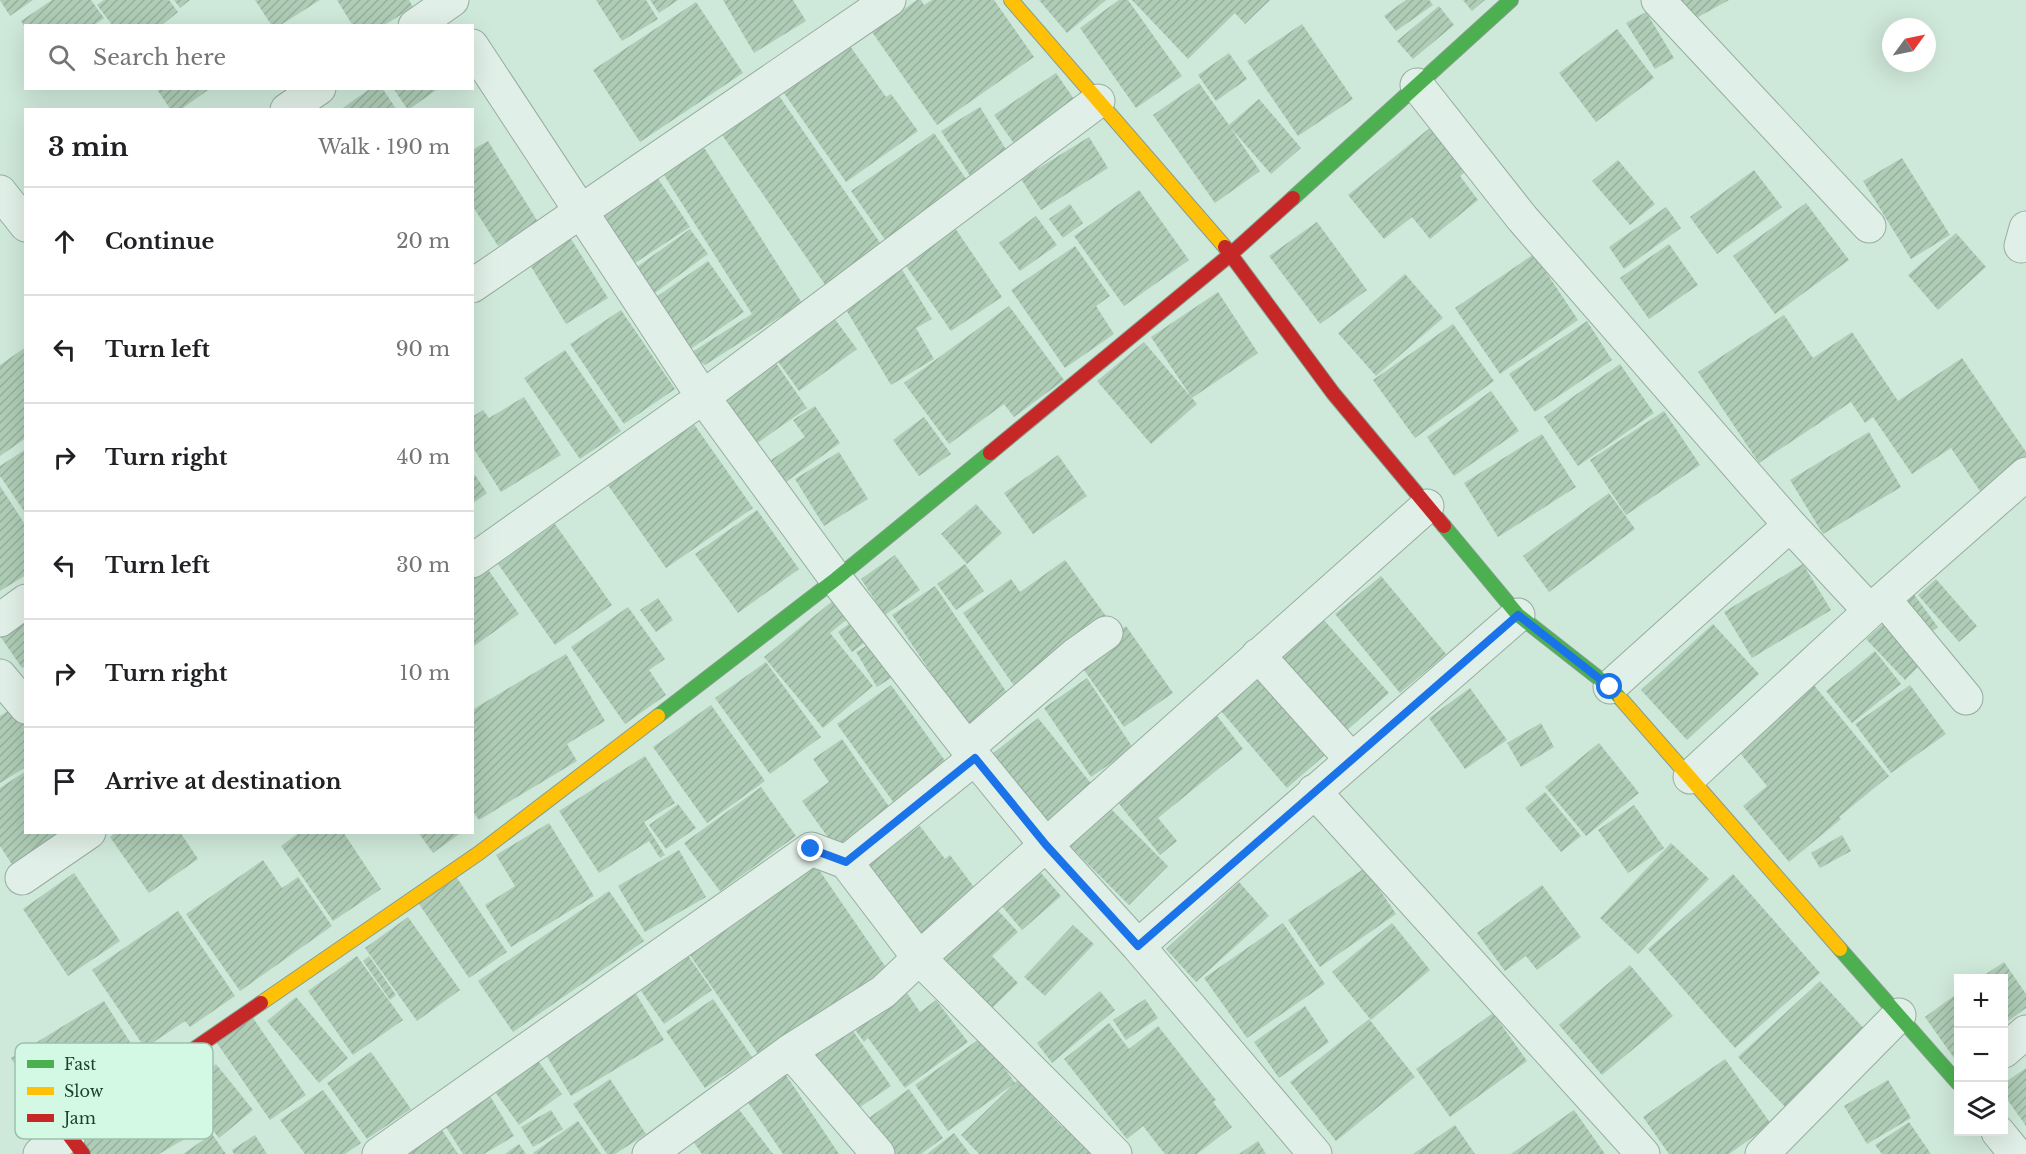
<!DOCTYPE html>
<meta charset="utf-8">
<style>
:root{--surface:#fff;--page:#f6f6f6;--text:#202124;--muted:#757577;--line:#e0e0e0}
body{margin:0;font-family:"Libre Baskerville",serif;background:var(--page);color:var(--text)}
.controls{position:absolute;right:18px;bottom:18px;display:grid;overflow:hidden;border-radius:0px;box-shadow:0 6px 24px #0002}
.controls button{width:54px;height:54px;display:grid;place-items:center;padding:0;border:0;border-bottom:2px solid var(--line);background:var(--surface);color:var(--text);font:30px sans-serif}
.compass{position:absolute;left:1882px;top:18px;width:54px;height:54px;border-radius:50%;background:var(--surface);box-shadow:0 6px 24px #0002;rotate:57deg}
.stop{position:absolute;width:18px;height:18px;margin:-14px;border:4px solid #1a73e8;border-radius:50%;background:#fff}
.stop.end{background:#1a73e8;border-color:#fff;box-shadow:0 2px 6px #0008}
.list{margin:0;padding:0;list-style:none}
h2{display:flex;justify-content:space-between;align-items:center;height:78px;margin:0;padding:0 24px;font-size:26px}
h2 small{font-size:20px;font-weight:400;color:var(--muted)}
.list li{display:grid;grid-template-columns:39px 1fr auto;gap:18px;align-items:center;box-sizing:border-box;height:108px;padding:0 24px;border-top:2px solid var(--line)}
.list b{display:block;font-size:22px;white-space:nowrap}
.list em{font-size:20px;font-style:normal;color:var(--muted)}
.icon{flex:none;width:33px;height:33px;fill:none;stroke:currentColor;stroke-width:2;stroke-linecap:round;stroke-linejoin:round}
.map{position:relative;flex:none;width:2026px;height:1154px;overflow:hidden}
.search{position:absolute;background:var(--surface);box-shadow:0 6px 24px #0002;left:24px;top:24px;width:450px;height:66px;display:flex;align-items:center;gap:15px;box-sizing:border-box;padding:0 21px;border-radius:0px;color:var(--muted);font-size:22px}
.panel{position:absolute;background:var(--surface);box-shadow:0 6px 24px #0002;left:24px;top:108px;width:450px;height:726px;border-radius:0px}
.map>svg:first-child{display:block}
.building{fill:url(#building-hatch)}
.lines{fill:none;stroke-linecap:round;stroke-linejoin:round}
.street-casing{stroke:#97ad9f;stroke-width:35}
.fast-casing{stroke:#869d8e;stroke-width:16}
.slow-casing{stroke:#869d8e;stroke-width:16}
.jam-casing{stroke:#869d8e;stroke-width:16}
.street{stroke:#e0efe7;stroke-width:33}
.fast{stroke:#4caf50;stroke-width:14}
.slow{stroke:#ffc107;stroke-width:14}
.jam{stroke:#c62828;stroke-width:14}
.route{stroke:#1a73e8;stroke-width:8}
.key{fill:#d3f9e5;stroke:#9cc1ab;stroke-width:1.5}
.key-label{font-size:16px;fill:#1d3d25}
</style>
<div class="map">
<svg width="2026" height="1154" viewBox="0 0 2026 1154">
<defs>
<pattern id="building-hatch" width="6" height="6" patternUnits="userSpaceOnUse" patternTransform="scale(1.5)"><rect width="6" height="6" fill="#aeccb6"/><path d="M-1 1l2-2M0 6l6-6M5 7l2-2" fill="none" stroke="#95b09c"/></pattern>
</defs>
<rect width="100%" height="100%" fill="#cee8d9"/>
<!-- building -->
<path class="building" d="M0 0H33L10 16Z
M52 0H91L104 18 93 26H24L21 21Z
M104 0H169L178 12 161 26H113L97 5Z
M174 0H190L180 8Z
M255 0H320L279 26H272Z
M337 0H409L413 7 383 26H353Z
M596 0H646L658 19 622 41Z
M650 0H678L659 13Z
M723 0H793L806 21 754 53Z
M917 0H921L924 5 932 0H994L1034 57 937 125 872 32Z
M1039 0H1106L1067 33Z
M1119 0H1128L1182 76 1136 108 1080 28Z
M1132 0H1270L1245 24 1235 13 1188 59Z
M1406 0H1429L1433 5 1396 31 1384 16Z
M1463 0H1485L1472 11Z
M1678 0H1729L1689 22Z
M696 2 743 73 640 142 593 70Z
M1439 6 1454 25 1413 59 1397 41Z
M1646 12 1674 58 1655 69 1626 23Z
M1302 24 1353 99 1298 136 1247 61Z
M1617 29 1654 78 1596 122 1559 73Z
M845 39 886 97 891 94 918 131 846 182 779 86Z
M1229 53 1247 79 1216 101 1198 75Z
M1056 73 1078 105 1017 148 994 115Z
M1199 83 1229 125 1259 99 1301 148 1271 174 1230 127 1260 171 1215 203 1153 115Z
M156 88H211L180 110H171Z
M371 88H382L397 110H340Z
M393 88H439L408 110Z
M775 90 883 247 826 286 718 129Z
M980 107 1010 156 972 179 941 131Z
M1437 122 1473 166 1460 176 1478 200 1430 239 1412 217 1384 239 1348 195Z
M934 133 971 186 888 244 851 191Z
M1089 137 1108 168 1041 210 1021 179Z
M488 141 538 222 498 246 472 205V150Z
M703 146 802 303 705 365 689 354 752 314 662 172Z
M1902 158 1950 235 1911 259 1863 181Z
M1618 160 1655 204 1630 225 1592 181Z
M1754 170 1782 207 1717 254 1690 217Z
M655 174 690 227 635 263 600 211Z
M1139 190 1189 260 1124 306 1074 236Z
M1806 203 1849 260 1775 314 1733 256Z
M1070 204 1083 223 1063 238 1049 219Z
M1666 207 1681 228 1624 269 1609 247Z
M1036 216 1057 245 1020 271 999 243Z
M1317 222 1367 290 1320 324 1269 256Z
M955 228 1002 297 951 331 904 263Z
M690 229 708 254 652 295 634 269Z
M1956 233 1986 267 1938 310 1908 275Z
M568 234 608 298 566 324 527 260Z
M1669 244 1698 285 1649 319 1620 278Z
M1075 246 1110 296 1096 306 1114 334 1065 368 1011 290Z
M1534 254 1578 320 1500 374 1455 308Z
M708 261 744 312 688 351 652 300Z
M901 268 932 319 916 328 934 359 891 385 842 303Z
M1405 274 1443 318 1376 376 1338 333Z
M1218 292 1258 353 1192 398 1151 337Z
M1009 306 1064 380 1014 417 1004 404 949 444 904 383Z
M621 310 675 389 624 424 570 344Z
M1784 315 1813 358 1852 332 1898 401 1962 358 2026 452V460L1980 491 1951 448 1912 474 1873 417 1865 423 1851 402 1759 463 1698 372Z
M834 318 857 349 799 391 777 360Z
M1587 321 1612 360 1535 412 1509 374Z
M1453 324 1494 381 1415 438 1373 380Z
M1144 342 1197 404 1151 444 1097 381Z
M26 347V438L0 456V365Z
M565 350 621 431 580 459 524 378Z
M776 363 807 408 749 449 718 403Z
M1620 364 1654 413 1578 466 1544 417Z
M1491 391 1519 431 1454 476 1427 437Z
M524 397 561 455 501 492 472 446V417L483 410 489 418Z
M815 406 840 443 786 482 771 460 805 437 793 420Z
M1664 411 1700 465 1626 515 1590 460Z
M924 417 951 454 919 476 893 440Z
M691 420 753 508 666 568 605 481Z
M1869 432 1901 487 1823 534 1790 480Z
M1542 434 1576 487 1498 537 1464 483Z
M26 449V514L0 476V466Z
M839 452 868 499 824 526 795 479Z
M1058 455 1087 496 1033 534 1004 493Z
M475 475 487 493 472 504V477Z
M0 486 26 526V575L0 591Z
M1609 493 1635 529 1549 592 1523 556Z
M976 504 1002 533 967 564 941 534Z
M757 510 799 569 738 613 695 554Z
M555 524 612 605 555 645 498 564Z
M895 555 920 590 885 615 861 579Z
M1065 560 1111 623 1017 690 963 613 1011 579 1020 592Z
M965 564 984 591 956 610 937 584Z
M1803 564 1831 610 1752 658 1724 612Z
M487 568 519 614 474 646 472 578Z
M1381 576 1446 654 1400 693 1335 614Z
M1936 579 1977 626 1959 642 1918 595Z
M935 586 1014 703 971 732 892 615Z
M1913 593 1938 627 1920 640 1896 605Z
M658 598 673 620 656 632 640 610Z
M835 599 850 617 830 633 873 686 823 728 764 657Z
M628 607 665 659 649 670 666 695 625 724 571 647Z
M26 614V666L22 668 0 636Z
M1323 619 1389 693 1337 739 1272 665Z
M853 621 867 641 852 652 838 632Z
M1885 622 1923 662 1905 680 1866 639Z
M1713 624 1759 674 1687 740 1641 690Z
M1126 626 1173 693 1124 727 1077 660Z
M876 640 897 674 877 687 856 652Z
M1875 651 1901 684 1852 723 1826 691Z
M566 654 605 721 567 744 577 761 479 820 472 810V710Z
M766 662 821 737 770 774 715 698Z
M1266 672 1333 748 1287 788 1221 711Z
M1087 678 1133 748 1091 777 1044 708Z
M1813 684 1889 776 1839 817 1841 819 1789 862 1743 806 1767 786 1736 748Z
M891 685 948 765 894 803 837 724Z
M1910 685 1946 734 1891 773 1855 724Z
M1470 688 1507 740 1465 769 1429 718Z
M18 705 26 717V767L0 783V716Z
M711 705 765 781 707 823 653 747Z
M1214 712 1243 749 1158 818 1177 841 1160 855 1112 795Z
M1038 718 1098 792 1052 828 992 754Z
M1541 723 1554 747 1521 767 1507 743Z
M842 739 892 811 837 850 802 801 829 782 813 759Z
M1599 743 1639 793 1586 836 1545 787Z
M645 756 675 803 644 822 665 855 660 858 649 841 599 873 559 811Z
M26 771V832H63L13 866 0 846V788Z
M761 787 796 836 720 891 684 843Z
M1545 792 1581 836 1561 852 1525 808Z
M678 804 696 828 666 849 649 825Z
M1106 804 1168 866 1129 905 1067 843Z
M1634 805 1664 848 1628 873 1598 830Z
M549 823 594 896 511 947 485 905 515 886 496 855Z
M920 826 945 859 950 855 979 894 919 938 865 866Z
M116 832H180L198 859 149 893 110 837Z
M300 832H343L381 889 333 921 281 846Z
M418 832H462L433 853Z
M1842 835 1851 851 1820 868 1811 853Z
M1671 843 1709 879 1638 954 1600 918Z
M679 850 706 897 645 932 618 886Z
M263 860 282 888 298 877 332 926 240 991 186 914Z
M813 861 887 969 800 1028 758 1054 685 948Z
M1035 866 1061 896 1022 930 996 899Z
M1365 868 1396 914 1320 967 1288 920Z
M74 873 120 941 68 976 23 909Z
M1733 874 1820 973 1735 1048 1648 949Z
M455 875 507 952 469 978 417 901Z
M1239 882 1269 916 1196 982 1166 949Z
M1542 885 1581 937 1537 970 1526 956 1505 971 1477 933Z
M609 891 644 941 513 1032 478 981Z
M991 903 1018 932 992 956 1018 983 989 1011 936 956Z
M178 911 235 996 190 1027 185 1021 145 1048 92 970Z
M408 917 460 990 417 1021 365 948Z
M1283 923 1325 984 1247 1038 1204 978Z
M1392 923 1430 970 1371 1020 1332 972Z
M1073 925 1094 944 1045 996 1024 977Z
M687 954 712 990 664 1024 639 988Z
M357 956 403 1020 353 1055 308 991Z
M369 956 396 995 390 1000 363 961Z
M2004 962 2026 994V1008L2004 1024V978H1980Z
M1630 965 1673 1016 1602 1075 1559 1025Z
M1820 981 1870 1035 1789 1111 1738 1057Z
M633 989 664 1040 571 1096 540 1045Z
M905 990 920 1012 936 1000 968 1042 905 1088 868 1038 864 1042 853 1027Z
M1100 991 1115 1010 1052 1063 1037 1043Z
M1958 993V1055L1954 1058 1925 1017Z
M296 997 348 1058 319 1083 267 1021Z
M713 999 752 1057 705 1088 666 1031Z
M1145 999 1158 1018 1126 1040 1113 1020Z
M104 1001 144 1064 51 1122 11 1058Z
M1305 1006 1329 1042 1279 1078 1254 1042Z
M1493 1013 1527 1061 1450 1117 1416 1069Z
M253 1018 306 1095 270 1120 217 1043Z
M1369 1019 1415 1077 1336 1141 1290 1082Z
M1109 1023 1129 1049 1158 1026 1216 1100 1213 1102 1232 1127 1197 1154H1165L1143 1126 1127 1139 1064 1059Z
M851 1028 891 1086 850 1114 809 1056Z
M982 1037 1015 1083 948 1131 915 1085Z
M371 1052 411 1109 367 1139 327 1083Z
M536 1058 562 1094 519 1125 493 1089Z
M1725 1059 1771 1124 1729 1154H1669L1643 1117Z
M216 1064 253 1110 219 1138 182 1092Z
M2026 1068V1126L2004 1095V1083Z
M786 1075 839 1154H783L747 1101Z
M610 1079 646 1134 615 1154H607L573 1104Z
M1018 1080 1062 1127 1066 1123 1095 1154H979L961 1135Z
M1888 1080 1911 1118 1867 1144 1844 1106Z
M171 1086 198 1131 159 1154H91L82 1140Z
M909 1089 943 1138 921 1154H891L866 1120Z
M323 1090 361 1143 345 1154H305L280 1120Z
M487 1091 514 1136 484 1154H463L441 1119Z
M734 1103 773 1154H702L690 1137Z
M551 1110 563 1129 533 1147 521 1127Z
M1574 1110 1605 1154H1511Z
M436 1121 458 1154H388Z
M578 1121 601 1154H534L533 1153Z
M1909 1122 1931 1154H1882L1875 1145Z
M1455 1125 1475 1154H1413Z
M954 1133 970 1154H927Z
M212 1134 226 1154H183Z
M255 1135 267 1154H234L232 1150Z
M1258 1141 1266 1154H1239Z
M519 1144 526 1154H505Z"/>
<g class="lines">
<defs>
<path id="street" d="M1658 0 1869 226
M415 26 452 0
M472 46 703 397 836 579 975 758 1046 845 1138 946 1315 1154
M1417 85 1522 218 1790 525 1610 687
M287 110 319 88
M0 192 26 225
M2021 246 2026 228
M472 286 889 0
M472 561 703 397 1098 101
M1884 599 1966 698
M1870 611 2026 474
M0 620 26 601
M1258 655 1351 759
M0 676 26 707
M967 748 1075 655 1106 633
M1690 777 1870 611 1790 525
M1314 791 1643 1154
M846 862 919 958 1115 1154
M22 878 89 832
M1138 946 1518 615
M790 1051 878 1154
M2004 1051 2026 1032
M1998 1132 2016 1154
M40 1154 69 1135
M379 1154 811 849 846 862 975 758
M649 1154 790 1051 883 992 919 958 1427 506
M1762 1154 1899 1015"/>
<path id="fast" d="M1293 198 1511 0
M1444 526 1518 615 1610 687 1621 699
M658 716 836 579 990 453
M1840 949 1958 1083"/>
<path id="slow" d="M1011 0 1225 247
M1621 699 1840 949
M261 1003 479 853 658 716"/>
<path id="jam" d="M1225 247 1333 393 1444 526
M990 453 1231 254 1293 198
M83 1154 69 1135 261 1003"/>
</defs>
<!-- street casing -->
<use href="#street" class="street-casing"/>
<!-- fast casing -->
<use href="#fast" class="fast-casing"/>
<!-- slow casing -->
<use href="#slow" class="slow-casing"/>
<!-- jam casing -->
<use href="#jam" class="jam-casing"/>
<!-- street -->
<use href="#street" class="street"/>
<!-- fast -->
<use href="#fast" class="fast"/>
<!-- slow -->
<use href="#slow" class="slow"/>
<!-- jam -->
<use href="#jam" class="jam"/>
</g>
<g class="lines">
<!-- route -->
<path class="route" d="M811 849 846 862 975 758 1046 845 1138 946 1518 615 1610 687"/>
</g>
<!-- legend -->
<rect x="15" y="1043" width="198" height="96" rx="9" class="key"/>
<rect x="27" y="1060" width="27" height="8" fill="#4caf50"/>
<rect x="27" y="1087" width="27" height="8" fill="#ffc107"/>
<rect x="27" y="1114" width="27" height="8" fill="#c62828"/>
<g class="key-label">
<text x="64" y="1070">Fast</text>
<text x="64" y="1097">Slow</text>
<text x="64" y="1124">Jam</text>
</g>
</svg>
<div class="controls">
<button>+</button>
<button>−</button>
<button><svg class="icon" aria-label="layers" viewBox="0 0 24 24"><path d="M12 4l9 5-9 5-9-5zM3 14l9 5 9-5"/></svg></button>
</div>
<svg class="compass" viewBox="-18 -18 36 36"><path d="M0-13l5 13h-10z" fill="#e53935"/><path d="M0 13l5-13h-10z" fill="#757577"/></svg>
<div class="stop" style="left:1610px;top:687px"></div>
<div class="stop end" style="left:811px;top:849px"></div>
<div class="search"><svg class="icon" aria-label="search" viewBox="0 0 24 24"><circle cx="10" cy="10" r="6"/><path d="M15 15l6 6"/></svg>Search here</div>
<section class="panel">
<h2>3 min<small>Walk · 190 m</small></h2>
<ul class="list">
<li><svg class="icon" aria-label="ahead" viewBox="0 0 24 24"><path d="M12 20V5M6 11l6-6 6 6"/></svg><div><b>Continue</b></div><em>20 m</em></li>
<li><svg class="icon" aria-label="left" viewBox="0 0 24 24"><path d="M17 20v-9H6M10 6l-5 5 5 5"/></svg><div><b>Turn left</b></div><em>90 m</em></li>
<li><svg class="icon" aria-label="right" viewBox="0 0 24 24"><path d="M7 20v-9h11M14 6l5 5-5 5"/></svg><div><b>Turn right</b></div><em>40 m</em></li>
<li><svg class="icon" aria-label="left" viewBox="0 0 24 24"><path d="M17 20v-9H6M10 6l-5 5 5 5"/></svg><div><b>Turn left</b></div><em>30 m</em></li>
<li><svg class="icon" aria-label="right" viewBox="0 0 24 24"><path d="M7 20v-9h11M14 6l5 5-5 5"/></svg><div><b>Turn right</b></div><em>10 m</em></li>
<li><svg class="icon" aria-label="arrive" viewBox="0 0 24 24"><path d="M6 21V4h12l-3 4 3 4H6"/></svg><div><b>Arrive at destination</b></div></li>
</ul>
</section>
</div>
